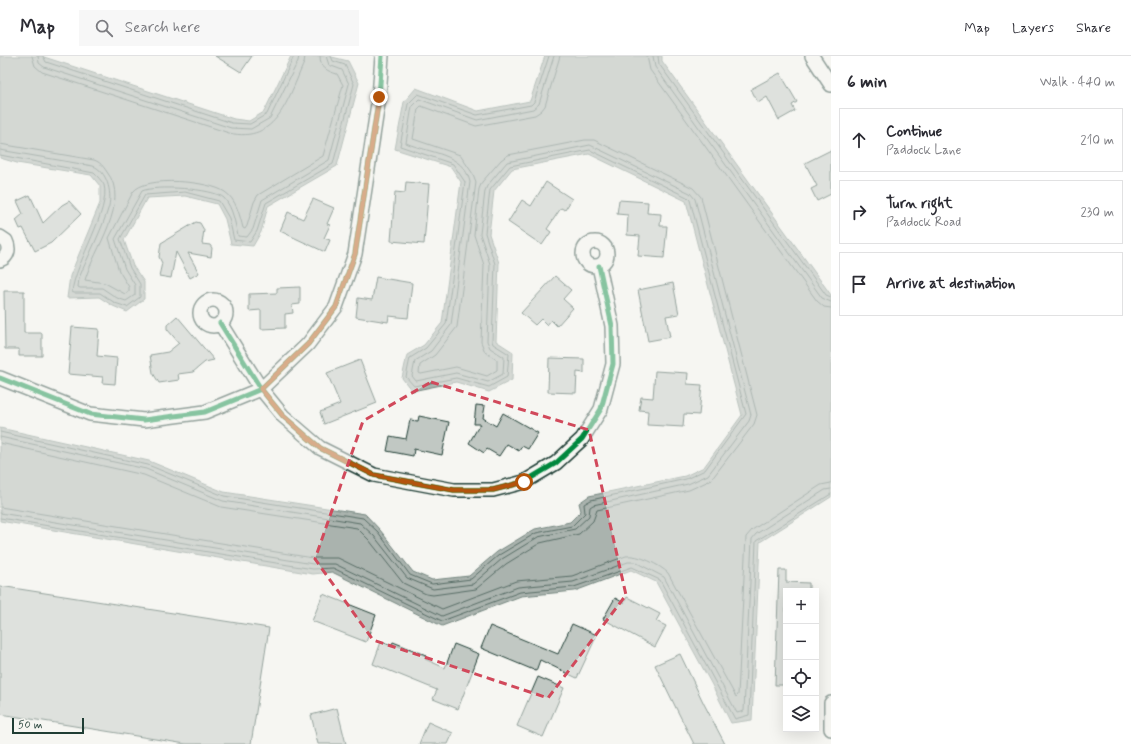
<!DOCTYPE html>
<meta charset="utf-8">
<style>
:root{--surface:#fff;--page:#f7f7f7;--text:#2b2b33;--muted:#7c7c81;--line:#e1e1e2}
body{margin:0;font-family:Mynerve,sans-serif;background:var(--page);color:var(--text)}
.controls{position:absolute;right:12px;bottom:12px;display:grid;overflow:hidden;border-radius:0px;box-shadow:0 4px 16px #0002}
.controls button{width:36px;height:36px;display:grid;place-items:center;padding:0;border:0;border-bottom:1px solid var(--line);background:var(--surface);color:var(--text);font:20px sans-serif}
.scale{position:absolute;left:12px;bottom:10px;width:72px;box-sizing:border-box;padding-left:4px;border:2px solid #1f3d34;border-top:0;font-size:11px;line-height:14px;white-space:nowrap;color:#1f3d34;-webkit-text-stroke:3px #f6f6f2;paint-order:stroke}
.stop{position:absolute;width:12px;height:12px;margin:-9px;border:3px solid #b45309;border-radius:50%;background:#fff}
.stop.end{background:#b45309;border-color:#fff;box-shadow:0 1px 4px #0008}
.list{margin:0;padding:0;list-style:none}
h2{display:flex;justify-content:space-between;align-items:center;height:52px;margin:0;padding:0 16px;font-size:17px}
h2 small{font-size:13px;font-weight:400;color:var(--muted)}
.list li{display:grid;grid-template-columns:26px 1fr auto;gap:12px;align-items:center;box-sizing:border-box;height:64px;margin:0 8px 8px;padding:0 8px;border:1px solid var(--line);border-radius:0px}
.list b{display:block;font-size:15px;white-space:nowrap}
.list p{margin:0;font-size:13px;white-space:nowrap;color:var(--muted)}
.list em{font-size:13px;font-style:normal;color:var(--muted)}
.icon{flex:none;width:22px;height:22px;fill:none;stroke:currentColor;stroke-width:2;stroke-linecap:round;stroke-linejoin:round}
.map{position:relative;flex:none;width:831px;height:688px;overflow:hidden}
header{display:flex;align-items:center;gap:24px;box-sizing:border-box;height:56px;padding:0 20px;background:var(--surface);border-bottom:1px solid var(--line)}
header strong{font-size:19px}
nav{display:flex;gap:22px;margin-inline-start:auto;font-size:14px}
.search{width:280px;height:36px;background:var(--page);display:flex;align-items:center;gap:10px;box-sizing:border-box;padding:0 14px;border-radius:0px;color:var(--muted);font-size:15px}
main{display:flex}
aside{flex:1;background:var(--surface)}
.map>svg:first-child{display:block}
.water{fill:#aab3ae;stroke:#72847d}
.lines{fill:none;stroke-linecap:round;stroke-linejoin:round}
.shore{stroke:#576c65;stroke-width:1}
.building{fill:#c1c8c3;stroke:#1f3d34}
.minor-casing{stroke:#1f3d34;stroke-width:16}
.minor{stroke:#f6f6f2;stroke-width:13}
.cycleway-casing{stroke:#f6f6f2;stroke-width:8}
.cycleway{stroke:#00873e;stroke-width:5}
.route{stroke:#b45309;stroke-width:5}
.marked{fill:none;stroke:#d1495b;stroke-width:3;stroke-dasharray:8 5;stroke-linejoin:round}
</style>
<header>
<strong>Map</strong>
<div class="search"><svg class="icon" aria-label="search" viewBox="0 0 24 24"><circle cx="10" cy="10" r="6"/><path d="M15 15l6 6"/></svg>Search here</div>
<nav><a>Map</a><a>Layers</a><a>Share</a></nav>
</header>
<main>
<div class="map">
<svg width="831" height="688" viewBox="0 0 831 688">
<rect width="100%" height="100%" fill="#f6f6f2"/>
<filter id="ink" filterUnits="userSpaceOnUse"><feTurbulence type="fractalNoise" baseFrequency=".025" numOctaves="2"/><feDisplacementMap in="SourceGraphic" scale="8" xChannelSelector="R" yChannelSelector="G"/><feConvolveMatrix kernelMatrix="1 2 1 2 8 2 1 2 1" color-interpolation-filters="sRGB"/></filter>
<g filter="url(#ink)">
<!-- water -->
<path class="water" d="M0 0H41L234 63 249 65 264 56 291 0H328L348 5 359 27 337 110 268 150 261 176 253 190 231 188 225 163 217 148 185 140 147 142 124 184 133 210 144 226V243L127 256 113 250 99 241 67 242 70 220 100 147V130L91 119 17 107 0 102Z
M545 0H662V5L831 239V441L760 486 752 664 731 667 712 629 656 526 631 514 575 535 521 540 442 570 332 516 313 518 0 465V372L149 405 224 436 365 458 380 474 413 516 432 524 469 520 497 496 535 473 570 466 581 455 579 447 589 440 685 420 704 411 742 359 686 145 589 98 512 113 494 135 489 178 499 207 496 285 513 296 512 324 489 336 456 326 412 335 402 322 407 299 424 289 442 267 461 126 451 111 395 93 404 46 416 32 478 55 530 45Z"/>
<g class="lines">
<!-- shore -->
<path class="shore" d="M32 0 35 10 42 16 229 77C277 88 288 42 304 7L305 0
M38 0 39 7 44 11 231 72 251 73 270 62 298 5 299 0
M43 0 46 6 232 67 250 68 267 58 294 0
M647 0 650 14 817 245 824 251 831 252
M653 0 655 11 822 242 831 246
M658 0 659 8 826 239 831 241
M0 88 94 104C100 106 103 110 107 116 131 146 94 193 85 224L105 227 125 238 129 235V231L119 215 109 182 133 136C145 119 209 125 225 136 236 143 240 160 243 172L245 173 247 170 254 146 258 139 323 100 343 29 337 18C327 15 320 12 320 0
M0 94 93 110C107 115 112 136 109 150 102 174 89 198 79 222L78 231 80 232H102L117 242 126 245 135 239V229L125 213 115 183 142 135C155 129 213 132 224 142 233 152 235 167 238 180L247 181 253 173 262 144 329 104 349 28 342 14 329 9 326 0
M0 99 94 117C97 120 102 125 104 129 111 153 75 207 72 236L74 237H100L115 247 127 251 140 241V228L130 212 120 183 145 139 185 136 219 145 229 162 234 184 250 186 257 175 266 147 333 108 354 28 345 9 333 5 331 0
M0 376 148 409 224 440 363 462 378 476 410 519 432 528 471 523 499 499 536 477 572 470 585 457 584 448 591 444 686 423 705 414 746 358 690 144 687 141 590 94 510 110 490 134 485 177 495 208 492 285 493 288 509 298 507 321 489 331 456 322 414 330 406 321 410 302 426 292 446 268 465 126 453 108 400 90 408 48 418 38 477 59 531 49 534 46 549 0
M0 381 146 413 223 445 360 467 374 480 407 522 433 533 473 528 502 503 538 481 575 473 589 460 590 451 593 449 688 428 708 419 749 365 751 359 695 143 690 137 590 89 507 106 487 130 485 135 480 178 490 208 487 285 490 292 504 301 503 318 488 326 456 317 416 325 412 320 415 305 431 295 451 269 470 126C464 97 428 97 406 87L412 50 419 43 477 64 533 53 539 48 554 0
M0 387 144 419 221 451 357 472 369 484 403 527 426 538 433 539 476 533 506 508 540 487 579 478 593 465 597 454 689 434 711 424 754 368 757 359 701 141 693 132 594 84H585L508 99 501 104 482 126 479 133 474 179 484 209 481 286 485 296 497 304V314L487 320 456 311 421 318 419 317 420 309 435 299 457 271 476 126 473 118 460 99 413 83 418 53 421 50 476 70 535 59 541 55 545 50 560 0
M0 451 313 502H338L442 553 516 525 572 520 626 500C638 498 660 509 668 517L736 641 738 639 746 481 752 474 821 429 831 427
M0 457 313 508H335L442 560 518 531 573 526 628 506H635L664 521 737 657 744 655 752 483 756 478 825 434 831 433
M0 462 313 513 333 512 442 565 520 536 574 531 632 511 660 524 735 663 749 659 756 485 831 438"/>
</g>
<!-- building -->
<path class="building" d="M215 0H252L241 16Z
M780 17 797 46 792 49 795 55 779 64 767 41 758 47 751 33Z
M831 94V138L817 145 811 133 817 130 805 107Z
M406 126 429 128 424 188 391 185 395 136 405 137Z
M546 126 572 143 565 154 561 152 547 173 551 176 542 189 508 166 522 144 531 150Z
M30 139 43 167 62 149 69 145 81 158 51 187 35 195 23 172 20 173 16 164 23 158 17 145Z
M313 143 334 152 327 168 330 169 324 182 330 184 325 196 280 175 288 156 303 163Z
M619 144 648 146 647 157 661 158 660 170H667L664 202 638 200 640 180 627 179 628 159 617 158Z
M196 166 200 167 204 174 202 188 210 189 212 192 211 201 188 197 199 217 190 222 176 196 171 222 159 220 162 207 159 201 161 187Z
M555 220 571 234 563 243 573 252 557 270 551 264 547 269 541 263 535 269 521 257Z
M376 221 412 227 408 262 389 260 388 266 356 261 358 242 372 244Z
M673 227 679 258 666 260 670 281 648 285 638 234Z
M300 231V248L292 249 293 257 285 258V272L261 273V254L249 255V238L277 237V232Z
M4 235H24V277H42V300H19V293H5Z
M177 260 214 304 205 306 193 316 178 318 179 324 159 327 153 317 150 299 168 296 179 287 167 273V269Z
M72 271 99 273 97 300 117 302 115 328 102 327 103 321 68 318Z
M549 302 584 303V317L577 316 576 337 548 336Z
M360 304 377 347 324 368 320 356 340 348 327 317Z
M655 315 688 317 687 328 702 329 699 359 684 358 683 371 647 369 648 355 639 354 641 341 653 342Z
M476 349 485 350 483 362 496 370 503 357 538 377 528 393 522 390 519 395 507 388 499 400 487 393 484 397 469 387 480 368H474Z
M419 360 449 366 442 399 414 393 413 400 387 395 390 380 406 383 410 364 418 365Z
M779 514H786V526L809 527V535H786V629H775Z
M0 530 269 572 251 688H186L0 658Z
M323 538 376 559 366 586 312 565Z
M627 541 660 558 656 565 666 570 655 591 603 563 615 542 624 547Z
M572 568 597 579 577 622 540 604 536 615 481 592 490 570 558 598Z
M381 586 391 590 393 586 426 599 425 603 445 612 454 588 479 598 458 653 433 643 437 634 373 608Z
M680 598 704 648 725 688H694L676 652 655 609Z
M538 621 564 632 543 681 517 670Z
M337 652 346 688H318L311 659Z
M428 666 453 677 448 688H419Z"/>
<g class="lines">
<defs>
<path id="minor" d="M812 0 831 29
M0 181 6 185C10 193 8 201 0 204
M583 198a12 12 0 1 1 24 0a12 12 0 1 1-24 0Z
M200 257a13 13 0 1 1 26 0a13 13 0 1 1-26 0Z
M220 267 261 333 283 360 320 392 374 419 454 434H493L524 426 556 407 582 383 601 353 613 308 612 270 599 210
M0 322 90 358 144 364 205 356 261 333 308 288 336 251 355 198 379 41 382 0
M831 647V673"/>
</defs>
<!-- minor casing -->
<use href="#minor" class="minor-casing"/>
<!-- minor -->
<use href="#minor" class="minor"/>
<defs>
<path id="cycleway" d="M220 267 261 333 283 360 320 392 374 419 454 434H493L524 426 556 407 582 383 601 353 613 308 612 270 599 210
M0 322 90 358 144 364 205 356 261 333 308 288 336 251 355 198 379 41 382 0"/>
</defs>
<!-- cycleway casing -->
<use href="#cycleway" class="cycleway-casing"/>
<!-- cycleway -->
<use href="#cycleway" class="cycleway"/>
</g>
</g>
<g class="lines" filter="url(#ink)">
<!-- route -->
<path class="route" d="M379 41 355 198 336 251 308 288 261 333 283 360 320 392 374 419 454 434H493L524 426"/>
</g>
<!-- marked area -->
<path d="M0 0H831V688H0ZM431 326 589 374 626 539 548 642 373 584 315 503 363 365Z" fill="#f6f6f2" fill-opacity=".55" fill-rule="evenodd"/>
<path class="marked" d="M431 326 589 374 626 539 548 642 373 584 315 503 363 365Z"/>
</svg>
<div class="controls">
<button>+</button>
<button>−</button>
<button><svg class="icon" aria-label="locate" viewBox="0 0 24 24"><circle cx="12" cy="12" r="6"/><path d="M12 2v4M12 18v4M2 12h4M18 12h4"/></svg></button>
<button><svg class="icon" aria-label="layers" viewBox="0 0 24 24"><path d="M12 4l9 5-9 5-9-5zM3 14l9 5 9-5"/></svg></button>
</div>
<div class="scale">50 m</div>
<div class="stop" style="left:524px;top:426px"></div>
<div class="stop end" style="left:379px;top:41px"></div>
</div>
<aside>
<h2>6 min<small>Walk · 440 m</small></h2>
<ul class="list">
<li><svg class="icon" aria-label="ahead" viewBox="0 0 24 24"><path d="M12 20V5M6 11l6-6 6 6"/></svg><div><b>Continue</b><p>Paddock Lane</p></div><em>210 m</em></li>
<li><svg class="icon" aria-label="right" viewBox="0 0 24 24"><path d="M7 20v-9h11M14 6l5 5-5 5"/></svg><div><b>Turn right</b><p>Paddock Road</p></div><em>230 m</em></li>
<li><svg class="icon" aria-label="arrive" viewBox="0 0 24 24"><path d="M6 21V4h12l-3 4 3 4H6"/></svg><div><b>Arrive at destination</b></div></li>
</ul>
</aside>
</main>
